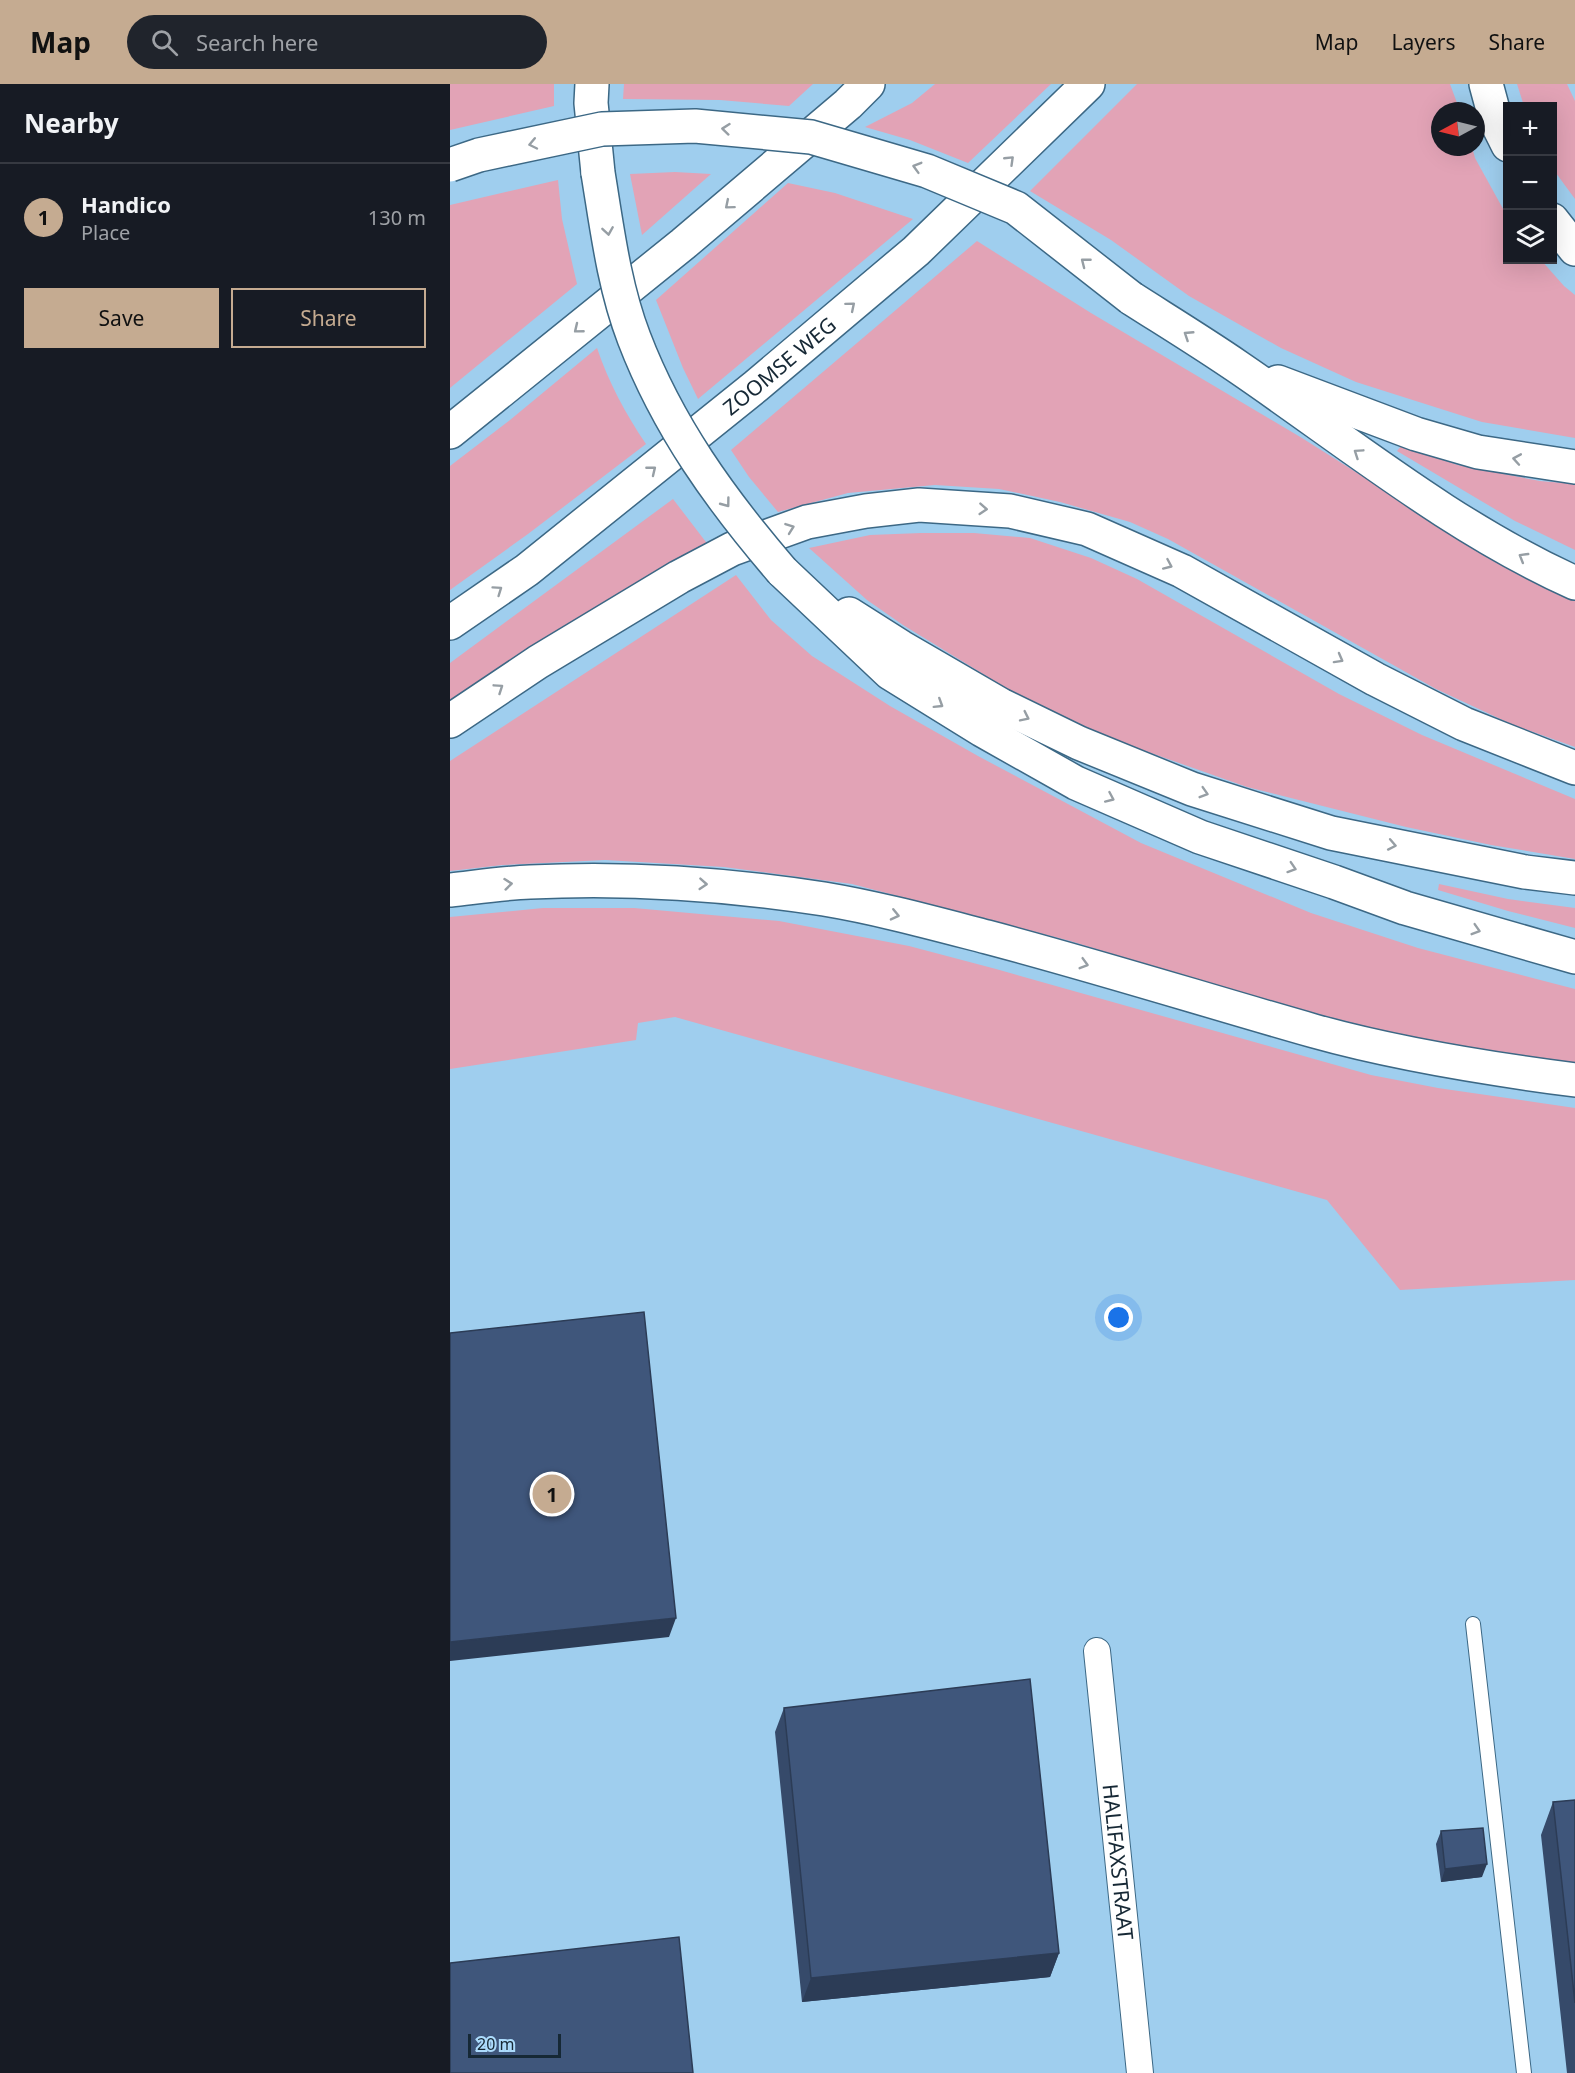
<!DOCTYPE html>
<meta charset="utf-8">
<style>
:root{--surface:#171b24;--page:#20242c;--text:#f1f3f6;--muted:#9ea1a6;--line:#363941;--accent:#c5ab91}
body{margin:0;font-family:"Noto Sans",sans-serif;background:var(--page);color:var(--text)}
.controls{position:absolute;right:18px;top:18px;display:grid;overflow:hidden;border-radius:0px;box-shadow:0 6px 24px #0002}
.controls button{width:54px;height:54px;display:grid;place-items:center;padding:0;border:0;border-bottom:2px solid var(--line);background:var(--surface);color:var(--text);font:30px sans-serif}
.compass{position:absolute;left:981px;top:18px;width:54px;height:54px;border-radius:50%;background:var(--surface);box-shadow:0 6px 24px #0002;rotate:263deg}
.scale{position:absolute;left:18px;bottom:15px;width:93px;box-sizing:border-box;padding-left:6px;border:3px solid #162835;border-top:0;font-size:16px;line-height:21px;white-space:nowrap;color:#162835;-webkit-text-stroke:4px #acdbfc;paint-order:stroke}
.you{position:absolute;left:669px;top:1234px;width:21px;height:21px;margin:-15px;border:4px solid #fff;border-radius:50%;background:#1a73e8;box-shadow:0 0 0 9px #1a73e833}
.badge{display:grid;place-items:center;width:39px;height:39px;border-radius:50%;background:var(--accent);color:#111;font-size:20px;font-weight:700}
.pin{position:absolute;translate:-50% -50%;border:3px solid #fff;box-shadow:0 2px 6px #0006}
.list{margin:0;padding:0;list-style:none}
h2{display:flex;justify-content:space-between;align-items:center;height:78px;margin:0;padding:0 24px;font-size:26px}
h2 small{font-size:20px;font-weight:400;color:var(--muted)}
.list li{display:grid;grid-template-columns:39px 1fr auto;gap:18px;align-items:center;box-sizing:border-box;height:108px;padding:0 24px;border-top:2px solid var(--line)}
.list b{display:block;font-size:22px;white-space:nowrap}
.list p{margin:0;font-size:20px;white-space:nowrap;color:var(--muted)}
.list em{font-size:20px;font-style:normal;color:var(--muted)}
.actions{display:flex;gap:12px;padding:18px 24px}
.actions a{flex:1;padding:14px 0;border:2px solid var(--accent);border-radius:0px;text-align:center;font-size:21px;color:var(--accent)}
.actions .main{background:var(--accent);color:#111}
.icon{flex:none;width:33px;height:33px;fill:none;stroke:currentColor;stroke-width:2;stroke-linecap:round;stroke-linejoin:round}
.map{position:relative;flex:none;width:1125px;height:1989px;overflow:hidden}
header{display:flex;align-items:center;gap:36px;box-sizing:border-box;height:84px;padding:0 30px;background:var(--accent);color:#111}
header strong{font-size:28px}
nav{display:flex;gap:33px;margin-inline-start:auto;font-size:21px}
.search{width:420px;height:54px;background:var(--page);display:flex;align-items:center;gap:15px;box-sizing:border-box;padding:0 21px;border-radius:33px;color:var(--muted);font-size:22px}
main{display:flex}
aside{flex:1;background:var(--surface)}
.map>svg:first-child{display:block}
.green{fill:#e2a3b6}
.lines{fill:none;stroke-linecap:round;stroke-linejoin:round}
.lane-casing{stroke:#3c6885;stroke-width:16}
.street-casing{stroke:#3c6885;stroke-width:28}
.highway-casing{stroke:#3c6885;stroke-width:36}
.lane{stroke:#fff;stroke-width:14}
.street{stroke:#fff;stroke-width:26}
.highway{stroke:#fff;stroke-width:33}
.highway-bridge-casing{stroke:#3c6885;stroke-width:36;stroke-linecap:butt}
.highway-bridge{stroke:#fff;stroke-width:33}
.wall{fill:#364a6a}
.shaded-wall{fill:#2c3c56}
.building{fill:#3f567b;stroke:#2c3c56;stroke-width:1.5}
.oneway{stroke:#969ea4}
.labels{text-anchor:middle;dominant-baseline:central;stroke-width:6;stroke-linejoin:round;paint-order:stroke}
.street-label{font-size:21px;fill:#162835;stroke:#acdbfc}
</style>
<header>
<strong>Map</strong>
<div class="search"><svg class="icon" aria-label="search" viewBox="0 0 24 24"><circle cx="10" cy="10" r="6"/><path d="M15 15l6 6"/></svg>Search here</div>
<nav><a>Map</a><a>Layers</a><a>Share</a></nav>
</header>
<main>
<aside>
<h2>Nearby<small></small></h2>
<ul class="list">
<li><span class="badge">1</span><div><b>Handico</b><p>Place</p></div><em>130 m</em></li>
</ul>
<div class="actions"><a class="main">Save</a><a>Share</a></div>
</aside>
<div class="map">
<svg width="1125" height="1989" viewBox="0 0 1125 1989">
<rect width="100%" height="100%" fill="#9fceee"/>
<!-- green -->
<path class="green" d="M0 0H104V22L0 46Z
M174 0H363L339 22 270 16 173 15Z
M485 0H601L518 79 460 56 415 43 462 19Z
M687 0H1000L1010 27H990V63H1022L1025 74 1057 132 1058 176H1091L1114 202 1125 211V354L1032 338 906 298 831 264 739 212 661 156 580 107Z
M1067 0H1117L1125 17V115L1103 85 1102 22H1074Z
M225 88 261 90 192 151 180 90Z
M108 96 112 135 127 200 0 304V121Z
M338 99 385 109 463 135 248 315 233 284 206 216Z
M527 157 641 229 852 354 1007 452 1125 514V663L1061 640 986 605 718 455 680 438 610 418 549 405 485 401 398 409 328 428 299 393 281 366Z
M147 264C159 299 175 329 196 360L78 450 0 506V382L60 336Z
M951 362 1008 381 1090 397 1125 400V466L1065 437 947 367Z
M223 415 259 462 0 621V579Z
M471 449H524L580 454 641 474 687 495 889 610 972 651 1125 715V775L1041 761 956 743 797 703 664 656 564 609 453 541 417 516 359 464 420 451Z
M286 491 321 536 362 572 440 622 528 672 691 759 861 829 968 864 1125 905V980L1043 969 926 945 806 914 620 857 402 800 274 783 155 776 53 781 0 787V677Z
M989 800 1058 815 1125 824V844L1058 827 988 806Z
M93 824H184L329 837 459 862 546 885 921 991 988 1004 1125 1024V1196L950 1206 877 1116 225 933 188 939 186 956 0 985V833Z"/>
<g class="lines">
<defs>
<path id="lane" d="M1023 1540 1074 1989"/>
<g id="street">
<path id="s1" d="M647 1567 690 1989"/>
</g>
<g id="highway">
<path d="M142 0 141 19 148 89"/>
<path d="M1036 0 1046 37 1058 61"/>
<path d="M1102 136 1125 165"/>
<path d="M681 214C717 237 753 259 788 283 898 358 1003 444 1125 499"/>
<path d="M828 298 966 350 1028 368 1125 383"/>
<path d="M0 348 233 160 398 20 418 0"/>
<path d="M332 487 440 589 532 646 626 699 750 753 884 798 955 824 1125 873"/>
<path d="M399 530 451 563 551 621 629 659 742 705 881 749 1075 788 1125 794"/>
<path id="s2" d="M0 539 77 486 306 302 466 167 638 0"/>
<path d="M0 637 88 578 229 493 282 465 357 438 416 427 469 421 560 427 637 445 732 487 925 595 1014 640 1125 684"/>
<path d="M0 806C27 803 54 799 80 798 179 793 277 800 374 815 428 824 483 839 537 853 647 882 755 916 864 947 946 970 1040 985 1125 996"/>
</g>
</defs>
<!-- lane casing -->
<use href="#lane" class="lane-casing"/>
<!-- street casing -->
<use href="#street" class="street-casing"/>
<!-- highway casing -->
<use href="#highway" class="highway-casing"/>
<!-- lane -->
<use href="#lane" class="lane"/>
<!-- street -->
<use href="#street" class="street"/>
<!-- highway -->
<use href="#highway" class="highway"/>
<defs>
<path id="highway-bridge" d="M0 81 29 71 152 45 245 42 361 53 477 87 566 124 681 214
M148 89C157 144 164 202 184 254 218 343 271 416 332 487"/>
</defs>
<!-- highway-bridge casing -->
<use href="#highway-bridge" class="highway-bridge-casing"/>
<!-- highway-bridge -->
<use href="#highway-bridge" class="highway-bridge"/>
</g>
<!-- wall -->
<path class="wall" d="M334 1624 609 1869 600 1893 352 1918 325 1648Z
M1125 1716V1989H1117L1091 1751 1103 1718Z
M991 1747 1032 1793 991 1798 986 1760Z"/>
<!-- shaded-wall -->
<path class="shaded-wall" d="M226 1534 219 1553 0 1577V1558Z
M1037 1780 1032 1793 991 1798 995 1785Z
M609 1869 600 1893 352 1918 361 1894Z"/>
<!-- building -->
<path class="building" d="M194 1228 226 1534 0 1558V1249Z
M580 1595 609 1869 361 1894 334 1624Z
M1125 1716V1919L1103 1718Z
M1033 1744 1037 1780 995 1785 991 1747Z
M229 1853 243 1989H0V1879Z"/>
<!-- one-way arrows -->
<defs><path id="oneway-chevron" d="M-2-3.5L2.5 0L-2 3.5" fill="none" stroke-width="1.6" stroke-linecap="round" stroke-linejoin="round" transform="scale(1.5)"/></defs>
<g class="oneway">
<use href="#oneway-chevron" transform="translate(276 45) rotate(-174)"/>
<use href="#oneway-chevron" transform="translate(83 60) rotate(168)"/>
<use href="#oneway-chevron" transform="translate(560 76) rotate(-44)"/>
<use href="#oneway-chevron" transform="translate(467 83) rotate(-164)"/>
<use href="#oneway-chevron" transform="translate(279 121) rotate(140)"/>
<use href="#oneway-chevron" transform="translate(158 147) rotate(81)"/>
<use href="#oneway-chevron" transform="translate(635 178) rotate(-142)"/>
<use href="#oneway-chevron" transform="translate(401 222) rotate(-40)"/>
<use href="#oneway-chevron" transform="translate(128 245) rotate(141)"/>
<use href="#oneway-chevron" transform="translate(738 251) rotate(-147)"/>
<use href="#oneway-chevron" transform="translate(908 369) rotate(-146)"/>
<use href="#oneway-chevron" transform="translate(1067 375) rotate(-170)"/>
<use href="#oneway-chevron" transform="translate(202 386) rotate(-39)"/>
<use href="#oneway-chevron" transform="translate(276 419) rotate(53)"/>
<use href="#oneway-chevron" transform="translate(533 425) rotate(4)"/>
<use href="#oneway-chevron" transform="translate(340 444) rotate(-20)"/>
<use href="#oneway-chevron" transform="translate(1073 473) rotate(-149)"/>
<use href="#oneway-chevron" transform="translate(718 481) rotate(24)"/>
<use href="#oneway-chevron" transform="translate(48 506) rotate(-35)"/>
<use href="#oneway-chevron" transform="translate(889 575) rotate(29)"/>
<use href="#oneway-chevron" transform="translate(49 604) rotate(-34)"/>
<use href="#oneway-chevron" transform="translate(489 620) rotate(32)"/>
<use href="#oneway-chevron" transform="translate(575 633) rotate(26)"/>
<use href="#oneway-chevron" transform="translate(754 709) rotate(17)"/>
<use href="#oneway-chevron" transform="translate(660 714) rotate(24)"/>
<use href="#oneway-chevron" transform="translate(942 761) rotate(11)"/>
<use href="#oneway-chevron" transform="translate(842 784) rotate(18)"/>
<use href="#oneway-chevron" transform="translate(58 800) rotate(-6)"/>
<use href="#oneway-chevron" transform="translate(253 800) rotate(4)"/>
<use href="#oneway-chevron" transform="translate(445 831) rotate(13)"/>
<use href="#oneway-chevron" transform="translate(1026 846) rotate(17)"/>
<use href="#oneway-chevron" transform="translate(634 880) rotate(16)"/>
</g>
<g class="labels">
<!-- street labels -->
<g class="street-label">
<text stroke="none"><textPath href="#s2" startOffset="418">ZOOMSE WEG</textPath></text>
<text stroke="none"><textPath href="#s1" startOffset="212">HALIFAXSTRAAT</textPath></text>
</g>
</g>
</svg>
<div class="controls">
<button>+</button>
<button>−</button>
<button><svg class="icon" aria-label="layers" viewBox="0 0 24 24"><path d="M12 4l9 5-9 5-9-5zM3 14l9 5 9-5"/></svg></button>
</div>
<svg class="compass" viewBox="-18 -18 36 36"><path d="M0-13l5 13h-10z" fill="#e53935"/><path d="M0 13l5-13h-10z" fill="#9ea1a6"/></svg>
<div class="scale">20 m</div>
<div class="you"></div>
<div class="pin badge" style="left:102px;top:1410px">1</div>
</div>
</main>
